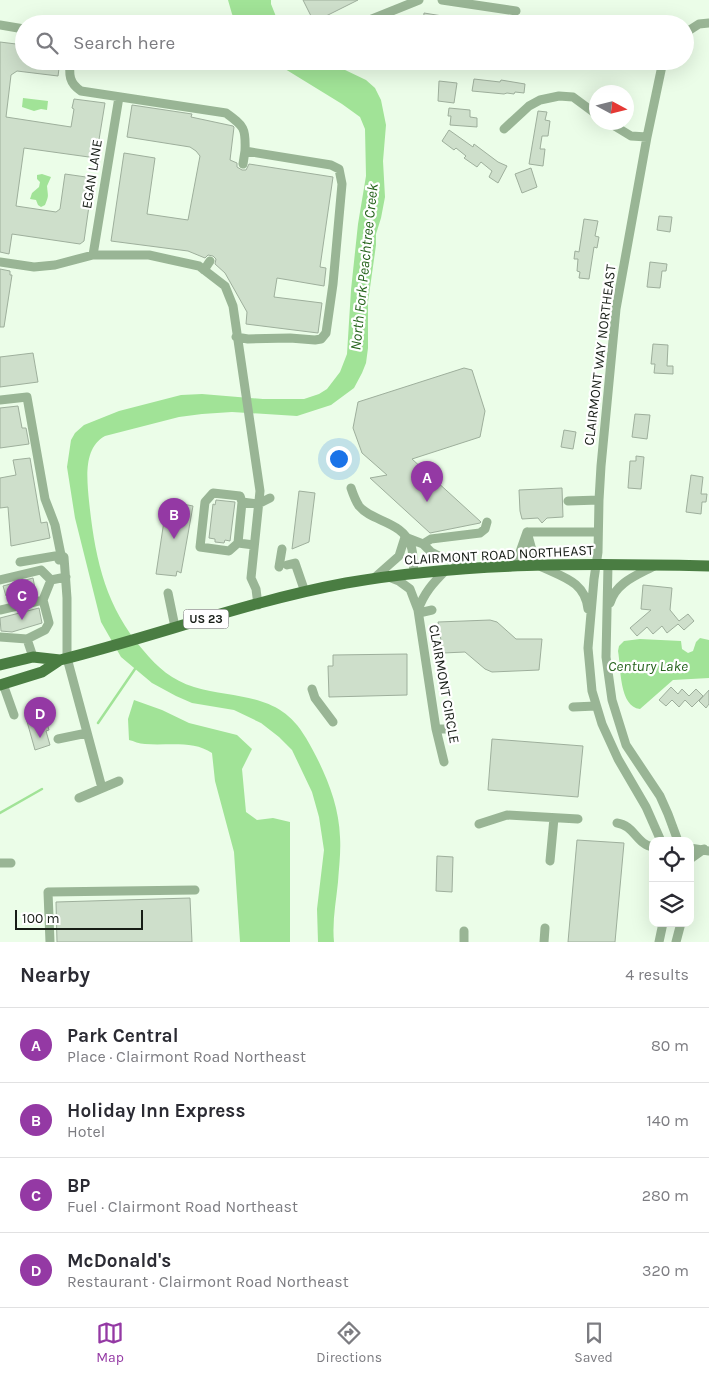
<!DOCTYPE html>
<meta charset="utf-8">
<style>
:root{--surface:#fff;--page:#f7f7f7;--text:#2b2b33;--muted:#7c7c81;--line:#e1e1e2;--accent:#9439a4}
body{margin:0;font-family:Karla,sans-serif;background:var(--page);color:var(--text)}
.controls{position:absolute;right:15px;bottom:15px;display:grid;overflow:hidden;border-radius:10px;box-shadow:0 5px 20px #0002}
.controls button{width:45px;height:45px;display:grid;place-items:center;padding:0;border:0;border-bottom:1px solid var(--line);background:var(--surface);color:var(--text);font:25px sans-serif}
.compass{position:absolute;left:589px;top:85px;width:45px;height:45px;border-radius:50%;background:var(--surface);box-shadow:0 5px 20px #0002;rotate:97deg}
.scale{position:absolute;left:15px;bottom:12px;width:128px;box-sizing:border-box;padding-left:5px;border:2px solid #171d16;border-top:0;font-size:14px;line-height:18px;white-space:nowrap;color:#171d16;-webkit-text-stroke:4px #fff;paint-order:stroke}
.you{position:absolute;left:338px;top:458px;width:18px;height:18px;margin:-12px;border:4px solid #fff;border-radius:50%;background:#1a73e8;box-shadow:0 0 0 8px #1a73e833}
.badge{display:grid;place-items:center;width:32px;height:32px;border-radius:50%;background:var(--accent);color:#fff;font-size:16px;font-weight:700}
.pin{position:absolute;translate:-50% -41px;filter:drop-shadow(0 1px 2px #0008)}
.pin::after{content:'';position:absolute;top:26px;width:18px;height:15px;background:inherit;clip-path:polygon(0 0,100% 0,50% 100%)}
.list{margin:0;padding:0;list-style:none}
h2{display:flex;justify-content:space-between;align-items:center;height:65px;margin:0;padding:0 20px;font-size:21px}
h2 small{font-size:16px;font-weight:400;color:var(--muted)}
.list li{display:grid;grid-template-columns:32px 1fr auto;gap:15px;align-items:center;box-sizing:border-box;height:75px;padding:0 20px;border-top:1px solid var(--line)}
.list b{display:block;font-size:19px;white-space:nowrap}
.list p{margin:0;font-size:16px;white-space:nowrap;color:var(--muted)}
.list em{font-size:16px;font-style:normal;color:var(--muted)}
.icon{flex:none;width:28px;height:28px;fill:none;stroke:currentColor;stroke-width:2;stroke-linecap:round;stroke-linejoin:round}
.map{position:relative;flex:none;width:709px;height:942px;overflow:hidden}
.search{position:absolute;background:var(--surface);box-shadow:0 5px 20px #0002;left:15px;right:15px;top:15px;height:55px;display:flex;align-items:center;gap:12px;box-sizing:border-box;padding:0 18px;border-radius:28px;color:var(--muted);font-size:19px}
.sheet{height:365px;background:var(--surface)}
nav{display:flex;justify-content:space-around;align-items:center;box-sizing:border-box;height:70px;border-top:1px solid var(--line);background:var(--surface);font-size:14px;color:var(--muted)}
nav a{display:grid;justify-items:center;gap:2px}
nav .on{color:var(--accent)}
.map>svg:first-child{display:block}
.water{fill:#a1e397}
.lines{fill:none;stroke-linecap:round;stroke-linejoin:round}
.stream{stroke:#a1e397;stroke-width:2.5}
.building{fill:#cedfcb;stroke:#9eaf9c}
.minor{stroke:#99b595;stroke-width:9}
.major{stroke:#4a7d42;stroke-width:11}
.labels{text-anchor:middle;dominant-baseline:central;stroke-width:4.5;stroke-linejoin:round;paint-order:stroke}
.shield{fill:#fff;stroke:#5d615c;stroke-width:1}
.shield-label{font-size:12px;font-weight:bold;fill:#171d16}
.street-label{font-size:14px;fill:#171d16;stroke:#fff}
.water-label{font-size:15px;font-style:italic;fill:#26631c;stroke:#fff}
</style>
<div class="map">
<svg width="709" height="942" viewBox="0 0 709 942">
<rect width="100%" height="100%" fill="#ebfde8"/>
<!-- water -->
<path class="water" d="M228 0H271V4L279 24H237L232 14Z
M272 61H321L343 69 366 80 375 88 381 100 386 125 383 161 385 197 381 218 376 234V245L368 302V348L366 363 362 373 354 388 331 405 297 416 232 412 202 414 179 417 105 436C83 448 87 479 89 501 95 558 105 606 143 650 158 668 172 680 194 687 237 700 279 691 306 738 323 767 339 802 340 837 341 852 339 867 338 882 336 902 332 922 334 942H318L317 909 324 850 319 817 312 792 292 750 279 737 261 723 234 710 192 703 176 696 152 683 121 657 101 622 75 518 67 467 71 440 75 433 84 425 119 411 181 395 202 394 263 399H304L319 394 327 389 340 372 347 354 351 290 358 224 366 176 365 129 360 117 342 104Z
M23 98 48 101 47 110 41 109 34 111 22 107Z
M42 174 51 177 47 186C48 197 49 195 45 205L41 207 38 205 36 200 30 199 32 193 39 187 40 182 37 179V175Z
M700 638 709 640V678L673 680 640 709C619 707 621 667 618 651L619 646 624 641 640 639 681 641 682 649 688 653 693 651 696 642Z
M134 700 162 710 189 723 237 735 252 749 242 769 246 812 257 820 273 818 290 822V942H240L234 852 215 781 212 753C193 740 167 746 145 744 139 744 134 741 129 740L128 719Z"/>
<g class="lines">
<!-- stream -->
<path class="stream" d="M98 723 137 666
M0 813 42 789"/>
</g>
<!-- building -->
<path class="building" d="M303 0H358L314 22Z
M424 13 467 20V24H423Z
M0 42 24 45V61H60L58 76 17 71 11 75 6 117 71 127 74 109 72 108 74 99 105 103 96 158 24 148 16 206 56 212 60 209 65 174 93 178 84 241 80 244 12 234 9 254 0 252Z
M474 79 500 82 501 80 525 84 524 93 515 92 514 94 507 93 504 94 472 91Z
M439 81 457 83 454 103 438 101Z
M132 105 192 114 191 117 233 126 234 127 230 160 237 163V167L242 170H246L249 164 333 177 320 267 326 268 324 286 277 278 274 297 322 303 318 333 246 324 247 312 225 273 215 264 216 259 213 256 208 255 205 258 188 251 111 241 124 153 155 158 147 214 188 220 200 156 196 151 190 147 127 137Z
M449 108 470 110V117L477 118V127L450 125 451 116H448Z
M538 111 547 112 545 120 550 121 548 136H542L540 149H545L543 166 529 164Z
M449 130 473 147 474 144 498 162 507 166 498 183 489 177 492 171 481 162 477 167 464 158 466 156 456 148 454 150 442 141Z
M531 168 537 187 522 193 515 174Z
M659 216 672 217 670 232 657 230Z
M584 219 598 221 595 236 599 237 597 248 594 247 589 279 579 278 580 272 577 271 578 259H574L575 251 579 252Z
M650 262 667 264 666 271H662L660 288 647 287Z
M0 269 10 271V275H12L4 327H0Z
M653 344 668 345 667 366H673V374L654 373 655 364H651Z
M33 353 38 382 0 387V357Z
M464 368 472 370 485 411 480 437 412 459 481 522 480 523 430 533 370 478 387 475 362 453 353 428 358 402Z
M18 406 22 428H26L29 444 0 448V408Z
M635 414 650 415 647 439 632 437Z
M564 430 576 432 573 449 561 447Z
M636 456 644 457 641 489 628 488 630 461H636Z
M30 458 41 523 47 522 50 538 11 546 8 507 0 508V478L16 475 13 460Z
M691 475 703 477 701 494H707L706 502H702L701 514 686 512Z
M562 488 563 517 547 518 542 523 538 518 522 519 520 511 519 490Z
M299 491 315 493 309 542 292 549Z
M216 500 235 502 230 541 225 540 224 543 215 542V539L209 538 213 504 215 505Z
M167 501 193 506 181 573 177 571 176 576 156 574Z
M33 578 35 588 6 596 3 586Z
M643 585 672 588 670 610 679 621 688 614 694 621 684 630 678 624 667 633 662 626 653 634 647 627 637 636 630 628 651 610 641 609Z
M39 608 42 623 12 632 1 631 0 618Z
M490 620 497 622 516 639H542L539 670 492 672 485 669 465 652 443 653 438 622Z
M407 654V695L329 697 328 666H333V655Z
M671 687 678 694 682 689 689 696 696 689 703 696 692 707 685 700 679 707 672 700 666 706 659 700Z
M709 690V704L706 708 699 701Z
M40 714 41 718 45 717 49 730 46 731 50 745 35 750 26 718Z
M492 739 583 746 578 797 488 790Z
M577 840 624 843 615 942H568Z
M437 856 453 857 452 892 436 891Z
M190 898 192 942H57L56 902Z"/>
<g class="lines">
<!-- minor -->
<path class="minor" d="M442 0 516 11
M362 23 419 0
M0 25 24 29
M685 33 699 24 709 23
M70 61C69 75 69 83 81 91L226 113C244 126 246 128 245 151L331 165 339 169 342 184 333 284 326 333 321 339 315 340 290 338 248 339 236 337
M608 122 631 136 647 137
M504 129 529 106 540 100 559 96 573 97 596 114
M243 164 245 151
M93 255 119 97
M0 262 34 267 55 265 93 255H149L199 266 225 286 233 306 260 491 251 578 256 589 258 605
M204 270 210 261
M0 400 27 397 45 499 55 525 61 555 59 560
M351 488C353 494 355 500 359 506 372 522 403 521 411 546 414 554 413 565 414 573
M568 501 599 500
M242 502 258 504 270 498
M527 532 535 561 540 566C562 577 585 581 588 609
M527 532H598
M238 543 242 502 240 496 213 493 205 502 200 547 229 551 238 543 254 545
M423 544 431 539 480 533 485 529 487 522
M61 555 64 557 67 598V658L102 788
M20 562 61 555
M287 565 295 563 305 592
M608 565 606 657 612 700 626 745 660 796 668 814 678 841
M279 567 282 549
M510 567 520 552 527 532
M389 577 399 581 410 589 418 610 436 729 444 762
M373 579 399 556 405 537 423 544 431 552 439 556 475 567
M0 580 41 570 51 580 66 577
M168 593 175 627
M610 603C616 582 638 575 656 565
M0 610 43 600 51 580
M418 610C424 593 433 583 446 570
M419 613 432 610
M0 637 27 639 33 657
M27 639 45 630 49 623 43 600
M3 684 14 715
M312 689 315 698 333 722
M573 707 596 706
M436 729H452
M58 739 87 733
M79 798 119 781
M617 823C634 825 637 845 653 847
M479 824 507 815 578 819
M661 841 646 807 618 759 602 724 592 691 588 648 594 579 598 552 599 500 601 466 616 309 647 137 663 61
M690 848 709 851
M690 859 704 849
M550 861 554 818
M0 863H11
M50 942 48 892 195 890
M464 942V931
M544 942 545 928
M659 942 663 923
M676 942 681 923"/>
<!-- major -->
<path class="major" d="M0 665 33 657 60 660C156 636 249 601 346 583 464 562 590 563 709 566
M0 685 42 672 60 660"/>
</g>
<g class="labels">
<!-- shield labels -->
<rect class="shield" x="183.5" y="609.5" width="45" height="19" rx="4"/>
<g class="shield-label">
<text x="206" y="619">US 23</text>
</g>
<!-- street labels -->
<g class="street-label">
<text transform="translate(92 174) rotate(-81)">EGAN LANE</text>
<text transform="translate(600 355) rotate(-83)">CLAIRMONT WAY NORTHEAST</text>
<text transform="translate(499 555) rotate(-3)">CLAIRMONT ROAD NORTHEAST</text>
<text transform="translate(444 684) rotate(80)">CLAIRMONT CIRCLE</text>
</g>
<!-- water labels -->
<g class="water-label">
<text transform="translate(364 267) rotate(-84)">North Fork Peachtree Creek</text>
<text x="648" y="666">Century Lake</text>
</g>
</g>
</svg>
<div class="controls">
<button><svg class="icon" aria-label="locate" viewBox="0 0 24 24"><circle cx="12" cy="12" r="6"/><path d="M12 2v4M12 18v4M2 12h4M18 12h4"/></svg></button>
<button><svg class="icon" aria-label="layers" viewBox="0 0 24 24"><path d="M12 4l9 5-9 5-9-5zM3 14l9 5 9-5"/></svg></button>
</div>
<svg class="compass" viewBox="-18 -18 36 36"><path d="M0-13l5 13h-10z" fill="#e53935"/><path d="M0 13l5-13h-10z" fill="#7c7c81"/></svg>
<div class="scale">100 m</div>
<div class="you"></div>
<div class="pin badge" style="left:427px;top:502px">A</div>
<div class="pin badge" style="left:174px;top:539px">B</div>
<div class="pin badge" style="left:22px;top:620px">C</div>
<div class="pin badge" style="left:40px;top:738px">D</div>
<div class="search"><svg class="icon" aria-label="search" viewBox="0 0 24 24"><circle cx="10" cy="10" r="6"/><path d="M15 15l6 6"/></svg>Search here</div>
</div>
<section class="sheet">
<h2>Nearby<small>4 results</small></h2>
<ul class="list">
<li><span class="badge">A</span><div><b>Park Central</b><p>Place · Clairmont Road Northeast</p></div><em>80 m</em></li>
<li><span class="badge">B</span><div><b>Holiday Inn Express</b><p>Hotel</p></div><em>140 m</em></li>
<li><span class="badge">C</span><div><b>BP</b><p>Fuel · Clairmont Road Northeast</p></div><em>280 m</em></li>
<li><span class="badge">D</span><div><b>McDonald's</b><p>Restaurant · Clairmont Road Northeast</p></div><em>320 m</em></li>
</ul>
</section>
<nav>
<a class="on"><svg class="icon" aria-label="map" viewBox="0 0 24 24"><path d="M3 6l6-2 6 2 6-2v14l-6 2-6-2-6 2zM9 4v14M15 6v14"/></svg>Map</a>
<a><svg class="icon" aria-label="directions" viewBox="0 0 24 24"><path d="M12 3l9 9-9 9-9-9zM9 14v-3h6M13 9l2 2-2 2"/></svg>Directions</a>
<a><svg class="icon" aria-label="saved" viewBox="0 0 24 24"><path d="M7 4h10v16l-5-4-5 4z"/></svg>Saved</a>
</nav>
